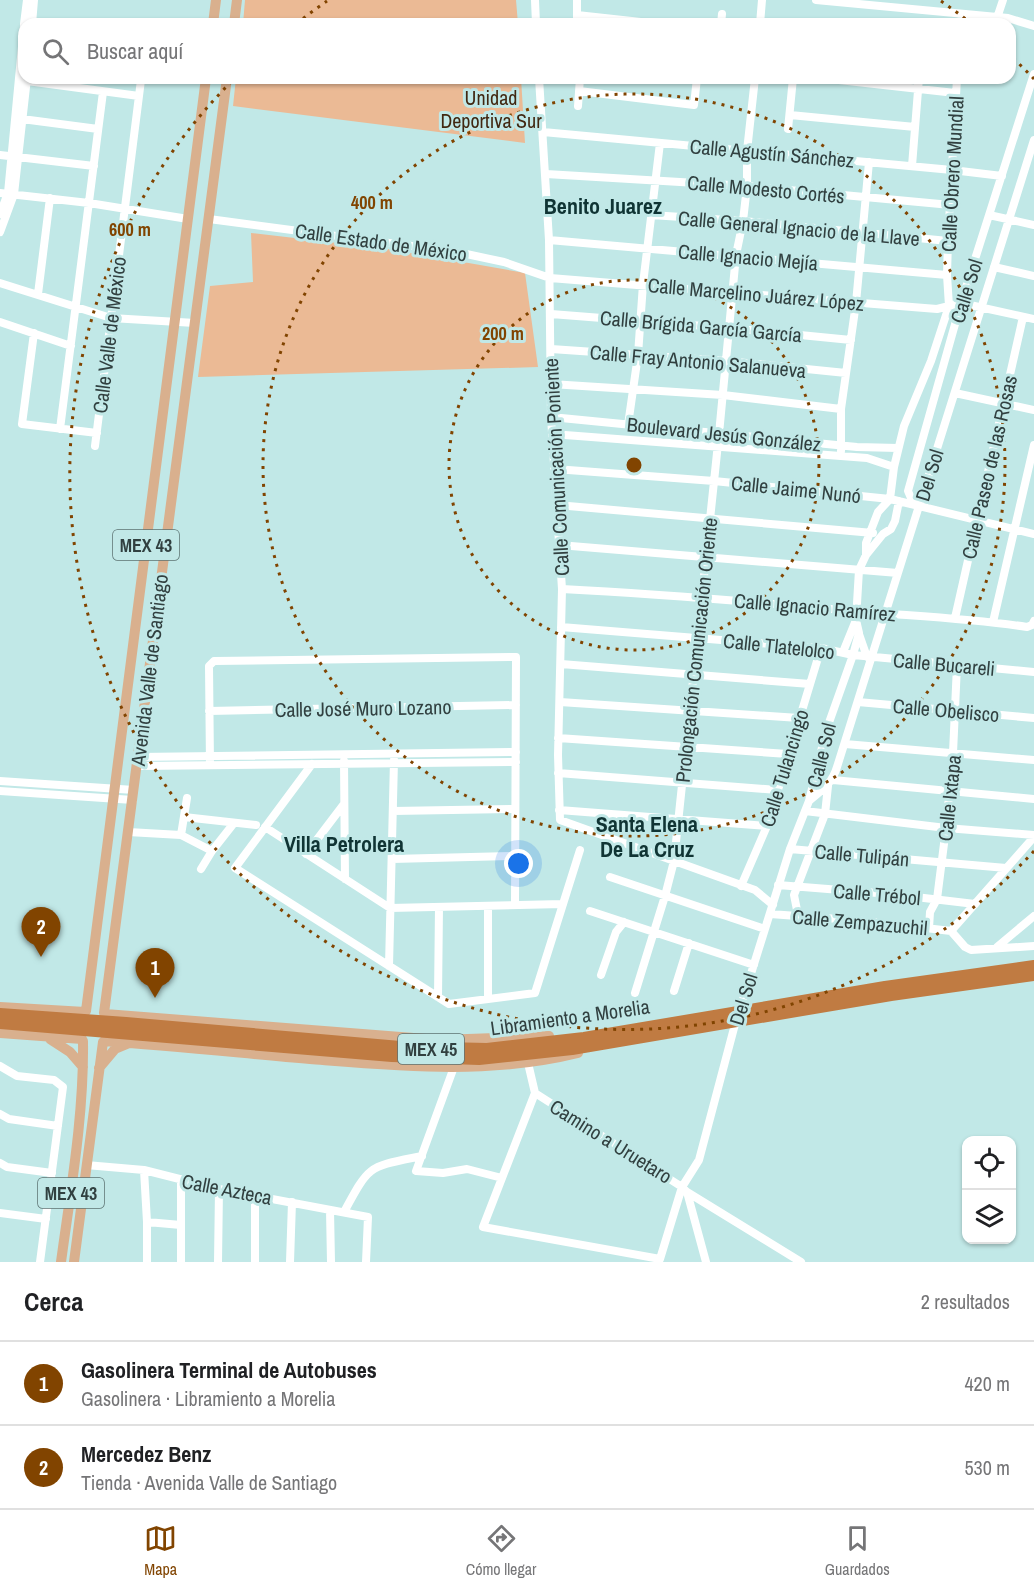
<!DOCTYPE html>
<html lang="es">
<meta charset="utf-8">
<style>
:root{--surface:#fff;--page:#f6f6f6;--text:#202124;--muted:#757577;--line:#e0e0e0;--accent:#814400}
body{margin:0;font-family:"Archivo Narrow",sans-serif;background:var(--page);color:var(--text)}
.controls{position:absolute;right:18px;bottom:18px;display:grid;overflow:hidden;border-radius:12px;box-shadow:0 2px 4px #0004}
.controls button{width:54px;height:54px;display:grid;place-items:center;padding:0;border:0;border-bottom:2px solid var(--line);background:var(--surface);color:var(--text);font:30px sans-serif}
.you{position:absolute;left:519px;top:864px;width:21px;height:21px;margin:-15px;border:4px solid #fff;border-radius:50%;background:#1a73e8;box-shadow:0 0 0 9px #1a73e833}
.badge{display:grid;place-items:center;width:39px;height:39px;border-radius:50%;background:var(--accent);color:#fff;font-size:20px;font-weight:700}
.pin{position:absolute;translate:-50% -50px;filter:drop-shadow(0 2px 3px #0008)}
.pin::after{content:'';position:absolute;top:32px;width:21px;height:18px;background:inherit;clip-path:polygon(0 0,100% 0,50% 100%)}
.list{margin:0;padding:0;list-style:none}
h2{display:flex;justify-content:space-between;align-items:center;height:78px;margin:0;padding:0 24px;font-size:26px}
h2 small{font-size:20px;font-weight:400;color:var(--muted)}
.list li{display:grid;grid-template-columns:39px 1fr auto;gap:18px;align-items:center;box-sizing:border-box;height:84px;padding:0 24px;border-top:2px solid var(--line)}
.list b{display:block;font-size:22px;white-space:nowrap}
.list p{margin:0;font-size:20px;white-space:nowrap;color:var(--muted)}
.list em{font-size:20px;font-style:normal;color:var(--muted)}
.icon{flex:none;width:33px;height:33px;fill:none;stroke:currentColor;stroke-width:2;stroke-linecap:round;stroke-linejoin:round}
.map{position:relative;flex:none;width:1034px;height:1262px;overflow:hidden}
.search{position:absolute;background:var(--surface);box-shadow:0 2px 4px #0004;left:18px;right:18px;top:18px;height:66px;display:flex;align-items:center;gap:15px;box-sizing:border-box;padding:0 21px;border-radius:18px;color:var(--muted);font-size:22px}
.sheet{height:246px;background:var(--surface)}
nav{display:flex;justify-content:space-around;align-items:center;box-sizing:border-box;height:84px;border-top:2px solid var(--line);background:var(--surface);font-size:16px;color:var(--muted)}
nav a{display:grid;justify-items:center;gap:3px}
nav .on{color:var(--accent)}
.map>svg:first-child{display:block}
.green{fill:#ebba95}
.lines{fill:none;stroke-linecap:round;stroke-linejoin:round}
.minor{stroke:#fff;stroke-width:8}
.major{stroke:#d9b08e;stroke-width:10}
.highway{stroke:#c07b42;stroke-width:12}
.ring{fill:none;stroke:#814400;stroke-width:3;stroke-dasharray:3 6}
.labels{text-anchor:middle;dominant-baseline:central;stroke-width:6;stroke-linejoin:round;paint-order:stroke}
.shield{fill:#c1e8e7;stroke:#5c7272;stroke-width:1.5}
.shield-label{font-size:18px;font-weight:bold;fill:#314040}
.park-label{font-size:20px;fill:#412711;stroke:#c1e8e7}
.street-label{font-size:20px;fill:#314040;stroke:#c1e8e7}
.quarter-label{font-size:22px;font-weight:bold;fill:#103434;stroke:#c1e8e7}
.centre{fill:#814400;stroke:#c1e8e7;stroke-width:3}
.ring-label{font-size:18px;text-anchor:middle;font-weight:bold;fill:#814400;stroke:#c1e8e7;stroke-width:6;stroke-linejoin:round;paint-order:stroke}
</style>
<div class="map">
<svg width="1034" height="1262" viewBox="0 0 1034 1262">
<rect width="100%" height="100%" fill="#c1e8e7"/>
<!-- green -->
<path class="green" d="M245 0H516L518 24H243Z
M236 78H521L525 143 233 106Z
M251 233 389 249 525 273 538 367 198 377 210 286 253 282Z"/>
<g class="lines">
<!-- minor -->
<path class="minor" d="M535 0 536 24
M577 0V24
M816 0 1008 18 1034 26
M577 15 659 24
M997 18 1003 0
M24 24 27 0
M32 24 34 0
M721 24 722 14
M760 24 762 0
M961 24 962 14
M539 78 549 240 551 417 562 589 558 755 560 820 755 890 773 905
M821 78 955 93
M27 81 139 96
M579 91 694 105 697 78
M578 106 580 78
M790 115 915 127
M22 119 98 129
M788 129 793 78
M543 132 952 170 1002 176
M0 155 94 166
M912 166 919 78
M546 174 747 186 951 205
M0 193 89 203 188 219
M0 214 8 193 24 26
M651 215 743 221 948 241
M989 215 1034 225
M209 219 457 252 504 262 550 278 937 309 961 303 1034 319
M0 232 14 194 27 78
M549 240 947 275
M994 267 1034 276
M0 283 111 318 195 323
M38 294 50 198
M551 314 729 328 851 340
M0 322 71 346
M34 333 22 424 97 433
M551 349 726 361 846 373
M551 384 723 395 841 409
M955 393 1034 410
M551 417 857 447 898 448
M628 425 638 355 643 284 660 143
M60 429 103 92
M552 434 867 458 894 467
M95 446 141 80
M841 451V409L856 303 869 162
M555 469 714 481 890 499 1034 534
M557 505 873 533
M918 505 911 498 908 491 961 303 1034 74
M559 545 898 573
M866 555V543L878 512 890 499 894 467 904 426 931 361 949 306 947 275 948 241 957 78
M562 589C660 594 756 602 854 611 911 616 969 618 1027 627L1032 625 1034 621
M955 618 1023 317
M993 622 1034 445
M561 627 821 648 853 655 1034 672
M859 634 867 657
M843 652 856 620
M561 664 810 684
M560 702 799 718
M858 702 1034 718
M209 711 516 705
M558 738 788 754
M845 744 1034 760
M138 757 516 752
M344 761 345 879
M312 764 235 868 449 1004 535 993 580 850
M210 765 209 666 214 661 516 657 515 905
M137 766 516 762
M558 773 777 790
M833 780 1034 799
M0 781 134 790
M0 791 133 800
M809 801C822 790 832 784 837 767L1034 140
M559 810 767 826
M393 811 515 809
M805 811 946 828 1034 835
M184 817 256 825
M265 827 390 908 563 904
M128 832 181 835 212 851
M181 835 187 798
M790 849 1006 868
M306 854 344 804
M392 859 515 856
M201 869 212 851 234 823
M610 877 765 929
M778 885 890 894 975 904
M741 886 767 826 821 648
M488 906V999
M590 911 754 965
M770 914 866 921 951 931
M802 916 797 910 794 895 825 814 828 786
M929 928 930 912 937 899 946 828 953 753 957 665
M951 931 1034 837
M951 931 965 947 971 950 1034 946
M997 947 1034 916
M389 966 394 760
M601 975 616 932 624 922
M674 991 689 943
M635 993 665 896 674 861 719 434 736 255 743 221 747 186V151L755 78
M438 997 439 907
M528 1063 535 1093 682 1187 687 1192 706 1262
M0 1066 17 1076 54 1080 63 1087 40 1262
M454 1067 416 1171 443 1173 467 1169 502 1178
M535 1093 483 1227 660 1259 682 1187 699 1160 734 1028 790 849 809 801 826 731 853 655 859 633 856 620 859 570 866 555 883 534 891 529 895 521 899 501
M0 1114 9 1119 58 1126
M0 1163 7 1167 52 1173
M86 1165 144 1170 219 1189 368 1217 366 1262
M144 1170 147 1222V1262
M181 1180V1262
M687 1192 801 1262
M330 1210 331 1262
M344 1212C370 1164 368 1167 422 1156
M0 1213 46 1219
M147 1222 181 1225
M218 1262 219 1189
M255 1262V1196
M290 1262 292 1202"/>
<!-- major -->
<path class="major" d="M213 24 216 0
M234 24 237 0
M0 1007 85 1012
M86 1011 206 78
M104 1013 227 78
M105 1014 439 1040 549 1036
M0 1033 82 1039
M50 1039 70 1052 83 1067
M104 1041C173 1046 241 1053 310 1059 399 1066 490 1075 578 1053
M99 1068 115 1049 127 1044
M61 1262C71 1188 84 1115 83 1041
M74 1262 103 1042"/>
<!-- highway -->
<path class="highway" d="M0 1014 126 1023 400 1047 487 1049 584 1038 885 987 1034 966
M0 1023 392 1056 479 1059 572 1049 891 995 1034 975"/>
</g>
<!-- distance rings -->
<g class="ring">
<circle cx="634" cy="465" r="185"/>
<circle cx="634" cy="465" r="371"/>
<path d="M1034 851A556 556 0 1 1 234 79M296 24A556 556 0 0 1 327 1M941 1A556 556 0 0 1 972 24M1013 58A556 556 0 0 1 1034 79"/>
</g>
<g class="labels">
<!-- shield labels -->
<g class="shield">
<rect x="113" y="530" width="66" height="30" rx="4.5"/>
<rect x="398" y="1034" width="66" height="30" rx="4.5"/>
<rect x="38" y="1178" width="66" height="30" rx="4.5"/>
</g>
<g class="shield-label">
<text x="146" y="545">MEX 43</text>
<text x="431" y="1049">MEX 45</text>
<text x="71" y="1193">MEX 43</text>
</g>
<!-- park labels -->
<g class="park-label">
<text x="491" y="97">Unidad<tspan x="491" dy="23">Deportiva Sur</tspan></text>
</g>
<!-- street labels -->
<g class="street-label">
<text transform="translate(772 153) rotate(5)">Calle Agustín Sánchez</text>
<text transform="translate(952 174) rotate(-87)">Calle Obrero Mundial</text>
<text transform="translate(766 189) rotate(5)">Calle Modesto Cortés</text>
<text transform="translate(799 228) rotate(5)">Calle General Ignacio de la Llave</text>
<text transform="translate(381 242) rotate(8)">Calle Estado de México</text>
<text transform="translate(748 257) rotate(5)">Calle Ignacio Mejía</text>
<text transform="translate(966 291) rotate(-73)">Calle Sol</text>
<text transform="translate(756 294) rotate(5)">Calle Marcelino Juárez López</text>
<text transform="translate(701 326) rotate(5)">Calle Brígida García García</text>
<text transform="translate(109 335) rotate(-83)">Calle Valle de México</text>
<text transform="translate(698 361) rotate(5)">Calle Fray Antonio Salanueva</text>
<text transform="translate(724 434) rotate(6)">Boulevard Jesús González</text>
<text transform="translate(556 467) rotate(-93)">Calle Comunicación Poniente</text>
<text transform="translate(989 467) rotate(-77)">Calle Paseo de las Rosas</text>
<text transform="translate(929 475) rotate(-73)">Del Sol</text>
<text transform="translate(796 489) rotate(6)">Calle Jaime Nunó</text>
<text transform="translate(815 607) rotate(5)">Calle Ignacio Ramírez</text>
<text transform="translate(779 646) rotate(6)">Calle Tlatelolco</text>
<text transform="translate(696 650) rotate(-84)">Prolongación Comunicación Oriente</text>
<text transform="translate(944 664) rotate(5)">Calle Bucareli</text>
<text transform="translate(149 670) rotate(-83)">Avenida Valle de Santiago</text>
<text transform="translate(363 708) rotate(-1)">Calle José Muro Lozano</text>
<text transform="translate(946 710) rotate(5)">Calle Obelisco</text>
<text transform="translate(821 755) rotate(-76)">Calle Sol</text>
<text transform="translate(784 768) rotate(-73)">Calle Tulancingo</text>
<text transform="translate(949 798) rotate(-84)">Calle Ixtapa</text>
<text transform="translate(862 855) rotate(5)">Calle Tulipán</text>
<text transform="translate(877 894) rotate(5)">Calle Trébol</text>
<text transform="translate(860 922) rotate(5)">Calle Zempazuchil</text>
<text transform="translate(743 999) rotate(-73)">Del Sol</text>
<text transform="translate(570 1017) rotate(-8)">Libramiento a Morelia</text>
<text transform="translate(611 1141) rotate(32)">Camino a Uruetaro</text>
<text transform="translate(227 1189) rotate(11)">Calle Azteca</text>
</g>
<!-- quarter labels -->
<g class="quarter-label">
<text x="603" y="206">Benito Juarez</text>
<text x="647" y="824">Santa Elena<tspan x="647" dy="25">De La Cruz</tspan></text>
<text x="344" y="844">Villa Petrolera</text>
</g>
</g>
<circle cx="634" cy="465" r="9" class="centre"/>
<g class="ring-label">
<text x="372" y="209">400 m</text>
<text x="130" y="236">600 m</text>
<text x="503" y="340">200 m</text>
</g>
</svg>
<div class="controls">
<button><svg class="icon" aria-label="locate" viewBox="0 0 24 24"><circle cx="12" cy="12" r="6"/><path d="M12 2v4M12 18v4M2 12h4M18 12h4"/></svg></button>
<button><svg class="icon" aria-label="layers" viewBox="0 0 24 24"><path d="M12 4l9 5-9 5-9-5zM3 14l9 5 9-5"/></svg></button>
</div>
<div class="you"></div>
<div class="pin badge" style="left:155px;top:998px">1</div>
<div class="pin badge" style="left:41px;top:957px">2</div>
<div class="search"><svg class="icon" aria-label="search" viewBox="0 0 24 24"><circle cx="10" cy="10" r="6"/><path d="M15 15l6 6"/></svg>Buscar aquí</div>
</div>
<section class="sheet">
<h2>Cerca<small>2 resultados</small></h2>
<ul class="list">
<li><span class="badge">1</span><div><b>Gasolinera Terminal de Autobuses</b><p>Gasolinera · Libramiento a Morelia</p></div><em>420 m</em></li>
<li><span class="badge">2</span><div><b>Mercedez Benz</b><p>Tienda · Avenida Valle de Santiago</p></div><em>530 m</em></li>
</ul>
</section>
<nav>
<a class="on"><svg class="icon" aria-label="map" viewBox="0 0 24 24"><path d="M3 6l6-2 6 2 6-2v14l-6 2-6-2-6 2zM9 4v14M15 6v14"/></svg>Mapa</a>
<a><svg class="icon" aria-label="directions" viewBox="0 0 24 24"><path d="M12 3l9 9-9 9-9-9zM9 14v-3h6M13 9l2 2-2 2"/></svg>Cómo llegar</a>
<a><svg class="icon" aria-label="saved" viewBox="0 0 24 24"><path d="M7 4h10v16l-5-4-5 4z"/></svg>Guardados</a>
</nav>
